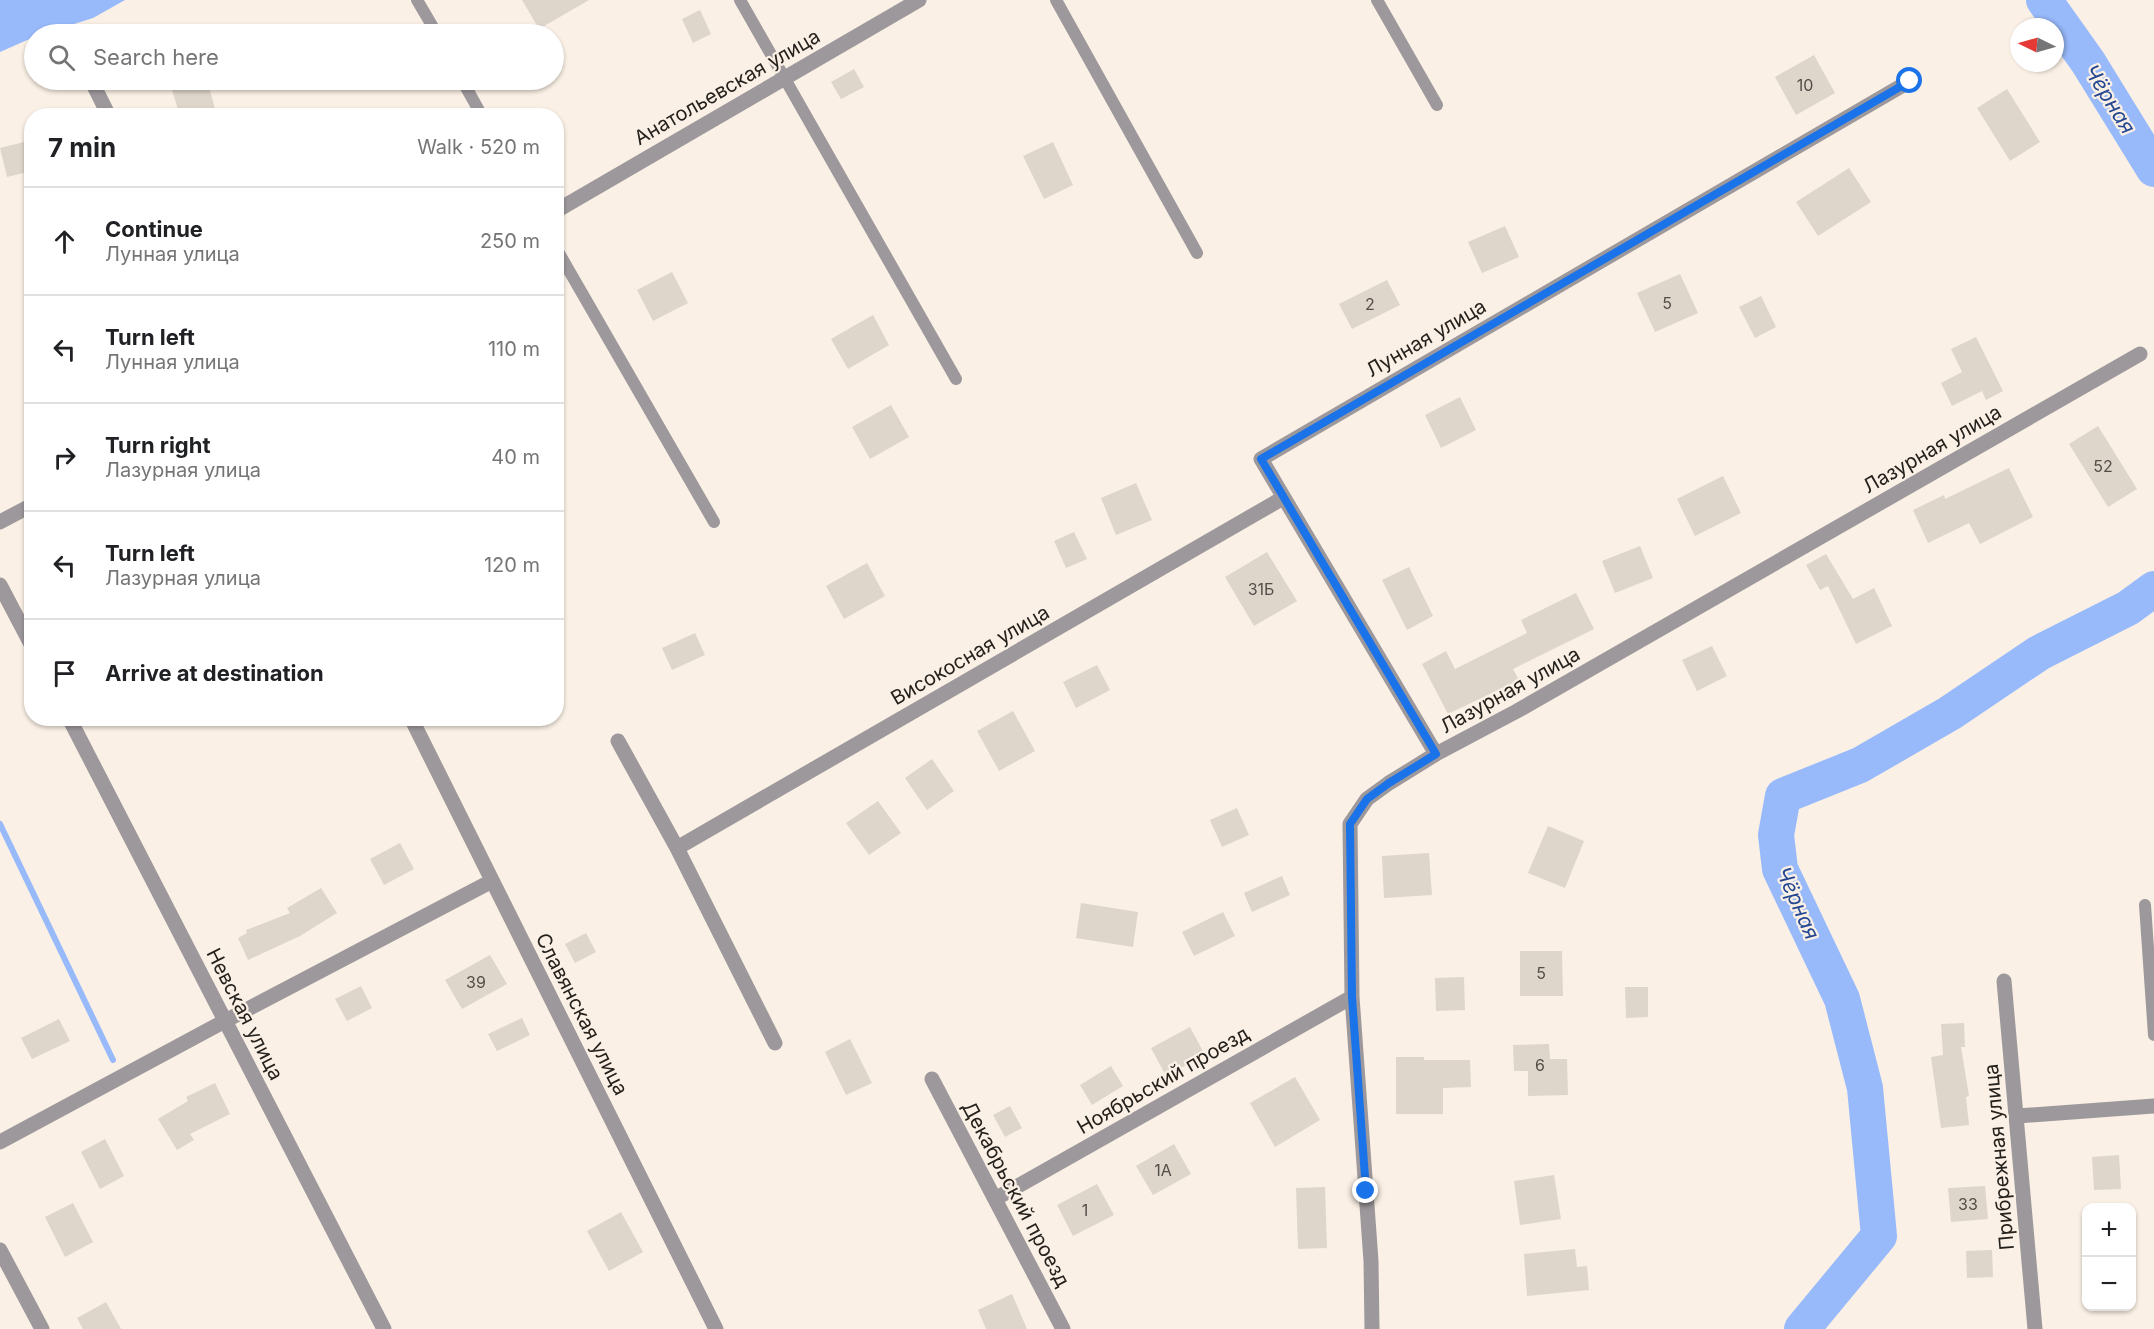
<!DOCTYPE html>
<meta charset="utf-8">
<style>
:root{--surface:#fff;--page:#f6f6f6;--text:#202124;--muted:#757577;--line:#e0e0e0}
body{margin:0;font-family:Inter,sans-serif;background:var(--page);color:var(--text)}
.controls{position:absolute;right:18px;bottom:18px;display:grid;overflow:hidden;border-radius:12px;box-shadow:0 2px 4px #0004}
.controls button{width:54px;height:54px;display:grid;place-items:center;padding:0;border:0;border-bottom:2px solid var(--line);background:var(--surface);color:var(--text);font:30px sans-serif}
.compass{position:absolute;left:2010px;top:18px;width:54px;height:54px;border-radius:50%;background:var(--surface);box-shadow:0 2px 4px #0004;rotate:275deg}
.stop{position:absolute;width:18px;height:18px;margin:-14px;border:4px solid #1a73e8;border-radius:50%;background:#fff}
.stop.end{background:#1a73e8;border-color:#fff;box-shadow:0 2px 6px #0008}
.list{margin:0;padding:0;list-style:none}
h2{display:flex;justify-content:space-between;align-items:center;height:78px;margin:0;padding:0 24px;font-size:26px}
h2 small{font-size:20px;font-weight:400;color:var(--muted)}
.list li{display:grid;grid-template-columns:39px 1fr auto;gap:18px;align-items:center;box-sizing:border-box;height:108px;padding:0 24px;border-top:2px solid var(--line)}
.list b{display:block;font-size:22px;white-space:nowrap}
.list p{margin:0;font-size:20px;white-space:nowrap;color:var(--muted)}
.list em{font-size:20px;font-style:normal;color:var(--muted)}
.icon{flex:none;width:33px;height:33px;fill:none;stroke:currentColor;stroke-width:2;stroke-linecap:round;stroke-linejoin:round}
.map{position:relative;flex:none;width:2154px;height:1329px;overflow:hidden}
.search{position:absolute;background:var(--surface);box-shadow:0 2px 4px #0004;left:24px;top:24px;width:540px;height:66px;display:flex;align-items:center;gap:15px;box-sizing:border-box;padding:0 21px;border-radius:33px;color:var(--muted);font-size:22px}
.panel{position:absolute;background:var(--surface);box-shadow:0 2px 4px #0004;left:24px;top:108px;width:540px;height:618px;border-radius:24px}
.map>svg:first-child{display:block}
.water{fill:#98bafb}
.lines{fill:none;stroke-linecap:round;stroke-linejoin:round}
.stream{stroke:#98bafb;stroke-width:6}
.river{stroke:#98bafb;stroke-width:36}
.building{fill:#ded6cb}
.service{stroke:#9d989b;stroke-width:12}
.minor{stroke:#9d989b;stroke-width:15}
.route{stroke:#1a73e8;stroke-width:8}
.labels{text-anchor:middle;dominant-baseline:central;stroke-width:4.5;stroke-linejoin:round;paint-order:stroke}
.number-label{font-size:16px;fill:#534e48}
.street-label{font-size:20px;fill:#25211d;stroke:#faf0e5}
.water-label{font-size:21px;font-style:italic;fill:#254792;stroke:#faf0e5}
</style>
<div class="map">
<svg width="2154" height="1329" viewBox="0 0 2154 1329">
<rect width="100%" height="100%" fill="#faf0e5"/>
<!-- water -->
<path class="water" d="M0 0H125L93 18 43 34H34V37L0 52Z"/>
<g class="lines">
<!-- stream -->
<path class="stream" d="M0 824 113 1060"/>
<!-- river -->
<path class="river" d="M2044 0 2088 62 2154 169
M1802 1329 1879 1236 1865 1088 1842 999 1780 869 1776 835 1783 796 1860 765 1950 713 2039 653 2128 608 2154 589"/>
</g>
<!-- building -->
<path class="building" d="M522 0H589L539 29Z
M700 10 711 34 693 43 682 19Z
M1814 55 1835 93 1796 115 1775 77Z
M854 69 864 87 841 99 831 82Z
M169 80H207L217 116H180Z
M2007 89 2040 142 2010 161 1977 108Z
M32 140V171L7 177 0 148Z
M1053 142 1073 185 1044 199 1023 156Z
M1849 168 1871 202 1818 236 1796 202Z
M1505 226 1519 257 1482 273 1468 242Z
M672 272 688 303 653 321 637 290Z
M1680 274 1698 313 1655 332 1637 293Z
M1387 280 1400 305 1352 329 1339 304Z
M1761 296 1776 327 1755 338 1739 307Z
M873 315 889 345 848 369 831 339Z
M1976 337 2003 391 1986 400 1982 391 1952 406 1941 383 1962 372 1951 349Z
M1460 397 1476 430 1441 448 1425 415Z
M891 405 909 437 870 459 852 427Z
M2098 426 2137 489 2108 507 2069 444Z
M2009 468 2033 517 1980 544 1969 523 1928 543 1913 510 1944 495 1945 499Z
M1723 476 1741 513 1695 536 1677 499Z
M1136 483 1152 520 1116 535 1101 498Z
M1074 532 1087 559 1066 568 1054 541Z
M1640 546 1653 578 1615 593 1602 561Z
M1267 552 1297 601 1254 626 1225 577Z
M1826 554 1853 599 1874 588 1892 626 1856 644 1828 586 1820 590 1806 565Z
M867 563 885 596 844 619 826 586Z
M1409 567 1433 616 1407 630 1382 580Z
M1576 593 1594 629 1513 669 1519 680 1448 714 1422 664 1446 651 1455 669 1527 633 1521 620Z
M695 633 705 655 672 670 662 648Z
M1712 646 1727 676 1697 691 1682 660Z
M1097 665 1110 690 1076 708 1063 682Z
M1013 711 1035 751 999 771 977 731Z
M932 759 954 791 927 810 905 778Z
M878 801 901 833 869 855 846 823Z
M1237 808 1249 835 1222 847 1210 820Z
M1548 826 1584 841 1565 888 1528 873Z
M400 843 414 869 384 885 370 859Z
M1429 853 1432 895 1384 898 1382 856Z
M1282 876 1290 895 1252 912 1244 893Z
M321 888 337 913 300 936 248 960 238 938 247 933 246 930 290 913 287 908Z
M1081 903 1138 912 1133 947 1076 938Z
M1223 912 1235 936 1194 956 1182 932Z
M586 933 596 952 575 963 565 944Z
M1520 951H1562L1563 996H1520Z
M490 955 507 984 462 1009 445 980Z
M1464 977 1465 1010 1436 1011 1435 978Z
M361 986 372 1008 347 1021 335 999Z
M1625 987H1648V1017L1626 1018Z
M522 1018 530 1035 497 1051 488 1034Z
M59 1019 70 1041 32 1059 21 1038Z
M1964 1023 1965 1047H1961L1969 1096 1966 1097 1969 1125 1941 1128 1931 1057 1943 1055 1941 1024Z
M1190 1027 1205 1055 1166 1076 1151 1048Z
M850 1039 872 1083 846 1095 825 1052Z
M1549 1044 1550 1059H1567L1568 1095 1528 1096V1071H1514L1513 1045Z
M1396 1057H1424V1060H1470L1471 1087 1443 1088V1114H1396Z
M1111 1066 1123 1086 1092 1105 1080 1085Z
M1295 1077 1320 1120 1275 1147 1250 1103Z
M215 1083 230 1114 190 1134 194 1140 177 1150 158 1119 188 1101 186 1097Z
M1010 1106 1022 1128 1005 1137 993 1115Z
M105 1139 124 1176 100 1189 81 1152Z
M1174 1144 1191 1174 1153 1195 1136 1166Z
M2119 1155 2121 1189 2094 1190 2092 1157Z
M1554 1175 1561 1219 1520 1225 1514 1181Z
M1097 1184 1114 1215 1073 1236 1057 1205Z
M1985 1186 1988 1219 1951 1222 1948 1188Z
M1325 1187 1327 1248 1298 1249 1296 1188Z
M73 1203 93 1242 65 1257 45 1217Z
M621 1212 643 1252 609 1271 587 1231Z
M1575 1249 1577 1267 1587 1266 1589 1290 1527 1296 1524 1254Z
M1992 1250 1993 1277 1967 1278 1966 1251Z
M1012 1294 1027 1329H986L978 1310Z
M106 1302 121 1329H83L77 1318Z"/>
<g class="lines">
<!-- service -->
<path class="service" d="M417 0 437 34
M740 0 956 379
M1056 0 1197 253
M1377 0 1437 105
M462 80 482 116
M556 248 714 522
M2145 905 2154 1035"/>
<!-- minor -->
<path class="minor" d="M91 80 109 116
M556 211 919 0
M0 522 32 505
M0 585 32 646
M69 718 384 1329
M411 718 716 1329
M618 741 677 848 775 1043
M1436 754 1261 459 1910 81
M677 848 1283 498
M2004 981 2035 1329
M932 1079 1063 1329
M2017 1116 2154 1106
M0 1142 225 1021 492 881
M995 1199 1352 997
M0 1250 42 1329
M1372 1329 1371 1261 1352 997 1350 824 1367 799 1389 783 1436 754 1517 711 2140 354"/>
</g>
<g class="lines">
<!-- route -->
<path class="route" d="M1366 1191 1352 997 1350 824 1367 799 1389 783 1436 754 1261 459 1910 81"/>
</g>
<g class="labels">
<!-- number labels -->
<g class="number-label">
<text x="1805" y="85">10</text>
<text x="1667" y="303">5</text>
<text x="1370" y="304">2</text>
<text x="2103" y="466">52</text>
<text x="1261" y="589">31Б</text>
<text x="1541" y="973">5</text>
<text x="476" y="982">39</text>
<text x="1540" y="1065">6</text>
<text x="1163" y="1170">1А</text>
<text x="1968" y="1204">33</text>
<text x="1085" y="1210">1</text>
</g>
<!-- street labels -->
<g class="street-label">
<text transform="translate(727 87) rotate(-30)">Анатольевская улица</text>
<text transform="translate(1426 338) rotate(-30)">Лунная улица</text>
<text transform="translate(1932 449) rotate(-30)">Лазурная улица</text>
<text transform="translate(970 655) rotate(-30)">Високосная улица</text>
<text transform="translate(1510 690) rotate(-29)">Лазурная улица</text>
<text transform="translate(245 1014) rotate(63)">Невская улица</text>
<text transform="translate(582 1014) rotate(63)">Славянская улица</text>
<text transform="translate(1163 1080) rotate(-30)">Ноябрьский проезд</text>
<text transform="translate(1999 1157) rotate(-95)">Прибрежная улица</text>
<text transform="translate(1016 1194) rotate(62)">Декабрьский проезд</text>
</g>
<!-- water labels -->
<g class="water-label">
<text transform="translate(2110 99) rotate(58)">Чёрная</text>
<text transform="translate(1798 903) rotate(66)">Чёрная</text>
</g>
</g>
</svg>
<div class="controls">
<button>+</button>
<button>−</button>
</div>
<svg class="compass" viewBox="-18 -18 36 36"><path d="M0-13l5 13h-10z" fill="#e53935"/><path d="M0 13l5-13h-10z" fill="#757577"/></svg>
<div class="stop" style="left:1910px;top:81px"></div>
<div class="stop end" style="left:1366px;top:1191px"></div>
<div class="search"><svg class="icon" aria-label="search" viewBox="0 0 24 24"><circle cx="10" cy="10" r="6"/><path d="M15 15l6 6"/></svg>Search here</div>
<section class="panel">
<h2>7 min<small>Walk · 520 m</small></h2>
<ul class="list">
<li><svg class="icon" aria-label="ahead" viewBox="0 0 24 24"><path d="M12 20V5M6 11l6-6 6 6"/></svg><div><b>Continue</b><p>Лунная улица</p></div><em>250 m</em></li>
<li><svg class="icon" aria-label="left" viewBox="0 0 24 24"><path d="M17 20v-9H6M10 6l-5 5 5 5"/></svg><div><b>Turn left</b><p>Лунная улица</p></div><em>110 m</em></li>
<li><svg class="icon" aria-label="right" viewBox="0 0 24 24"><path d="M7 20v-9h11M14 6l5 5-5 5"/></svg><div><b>Turn right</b><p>Лазурная улица</p></div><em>40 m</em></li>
<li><svg class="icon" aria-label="left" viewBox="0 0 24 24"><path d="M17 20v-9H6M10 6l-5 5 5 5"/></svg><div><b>Turn left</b><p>Лазурная улица</p></div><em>120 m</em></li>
<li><svg class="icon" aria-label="arrive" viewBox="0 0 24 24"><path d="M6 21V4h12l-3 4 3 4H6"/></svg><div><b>Arrive at destination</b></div></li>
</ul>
</section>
</div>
